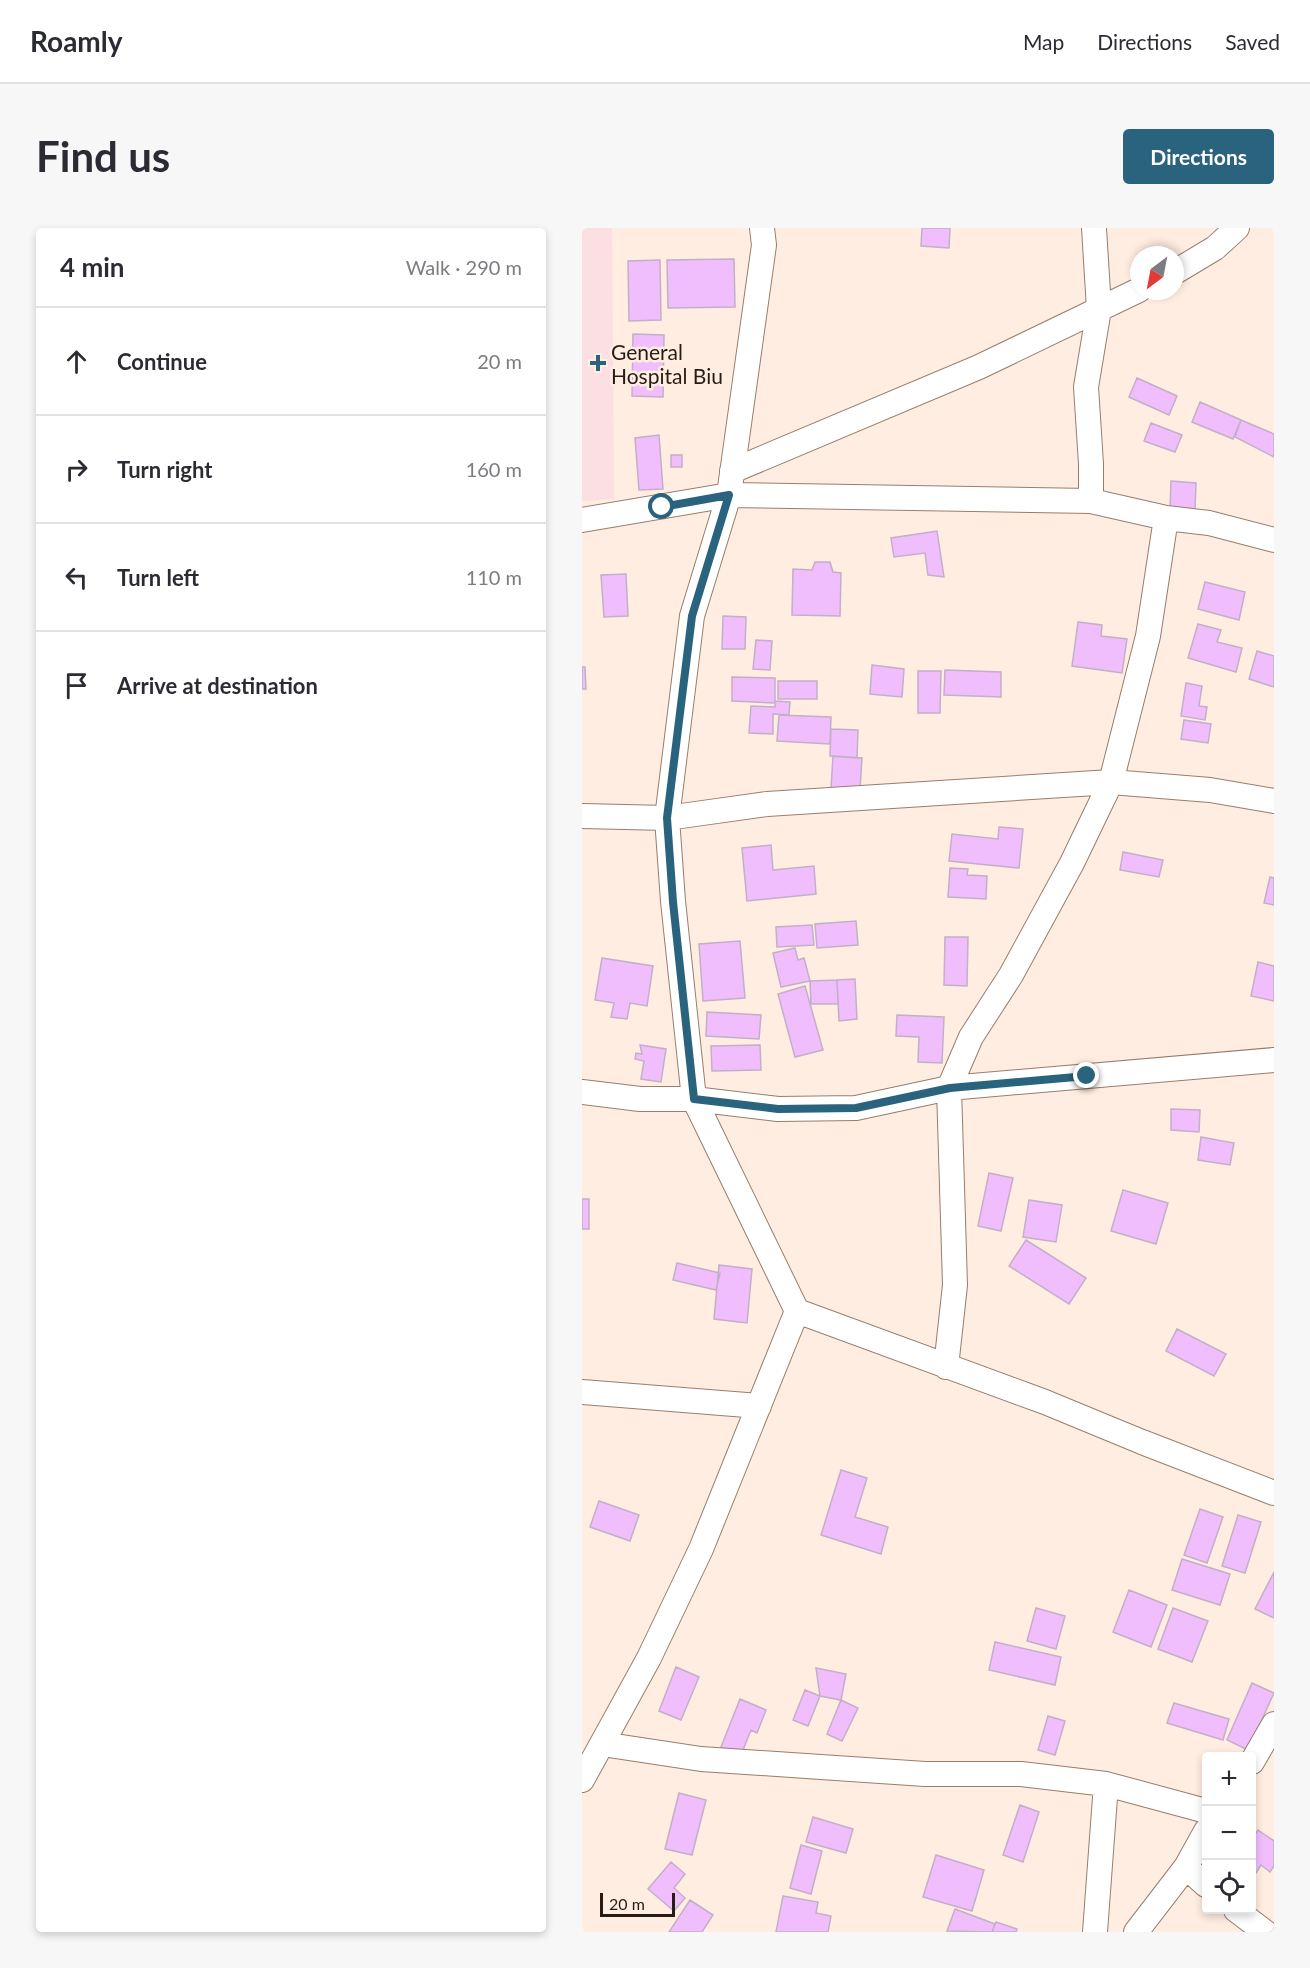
<!DOCTYPE html>
<meta charset="utf-8">
<style>
:root{--surface:#fff;--page:#f7f7f7;--text:#2b2b33;--muted:#7c7c81;--line:#e1e1e2;--accent:#2a637d}
body{margin:0;font-family:Lato,sans-serif;background:var(--page);color:var(--text)}
.controls{position:absolute;right:18px;bottom:18px;display:grid;overflow:hidden;border-radius:6px;box-shadow:0 3px 9px #0003}
.controls button{width:54px;height:54px;display:grid;place-items:center;padding:0;border:0;border-bottom:2px solid var(--line);background:var(--surface);color:var(--text);font:30px sans-serif}
.compass{position:absolute;left:548px;top:18px;width:54px;height:54px;border-radius:50%;background:var(--surface);box-shadow:0 3px 9px #0003;rotate:212deg}
.scale{position:absolute;left:18px;bottom:15px;width:75px;box-sizing:border-box;padding-left:6px;border:3px solid #261c15;border-top:0;font-size:16px;line-height:21px;white-space:nowrap;color:#261c15;-webkit-text-stroke:4px #ffede1;paint-order:stroke}
.stop{position:absolute;width:18px;height:18px;margin:-14px;border:4px solid #2a637d;border-radius:50%;background:#fff}
.stop.end{background:#2a637d;border-color:#fff;box-shadow:0 2px 6px #0008}
.list{margin:0;padding:0;list-style:none}
h2{display:flex;justify-content:space-between;align-items:center;height:78px;margin:0;padding:0 24px;font-size:26px}
h2 small{font-size:20px;font-weight:400;color:var(--muted)}
.list li{display:grid;grid-template-columns:39px 1fr auto;gap:18px;align-items:center;box-sizing:border-box;height:108px;padding:0 24px;border-top:2px solid var(--line)}
.list b{display:block;font-size:22px;white-space:nowrap}
.list em{font-size:20px;font-style:normal;color:var(--muted)}
.icon{flex:none;width:33px;height:33px;fill:none;stroke:currentColor;stroke-width:2;stroke-linecap:round;stroke-linejoin:round}
.map{position:relative;flex:none;width:692px;height:1704px;overflow:hidden;border-radius:6px}
header{display:flex;align-items:center;gap:36px;box-sizing:border-box;height:84px;padding:0 30px;background:var(--surface);border-bottom:2px solid var(--line)}
header strong{font-size:28px}
nav{display:flex;gap:33px;margin-inline-start:auto;font-size:21px}
.intro{display:flex;align-items:center;justify-content:space-between;box-sizing:border-box;height:144px;padding:0 36px}
h1{margin:0;font-size:42px}
.button{padding:15px 27px;border-radius:6px;background:var(--accent);color:#fff;font-size:21px;font-weight:700}
main{display:flex;gap:36px;padding:0 36px}
aside{flex:1;background:var(--surface);border-radius:6px;box-shadow:0 3px 9px #0003}
.map>svg:first-child{display:block}
.medical{fill:#fbdfe2}
.building{fill:#f0befc;stroke:#c3afc8;stroke-width:1.5}
.lines{fill:none;stroke-linecap:round;stroke-linejoin:round}
.street-casing{stroke:#977e6c;stroke-width:26}
.street{stroke:#fff;stroke-width:24}
.route{stroke:#2a637d;stroke-width:8}
.poi-dot{fill:#2a637d;stroke:#ffede1;stroke-width:2}
.labels{text-anchor:middle;dominant-baseline:central;stroke-width:5;stroke-linejoin:round;paint-order:stroke}
.poi-label{font-size:21px;fill:#261c15;stroke:#ffede1;text-anchor:start}
</style>
<header>
<strong>Roamly</strong>
<nav><a>Map</a><a>Directions</a><a>Saved</a></nav>
</header>
<div class="intro"><h1>Find us</h1><a class="button">Directions</a></div>
<main>
<aside>
<h2>4 min<small>Walk · 290 m</small></h2>
<ul class="list">
<li><svg class="icon" aria-label="ahead" viewBox="0 0 24 24"><path d="M12 20V5M6 11l6-6 6 6"/></svg><div><b>Continue</b></div><em>20 m</em></li>
<li><svg class="icon" aria-label="right" viewBox="0 0 24 24"><path d="M7 20v-9h11M14 6l5 5-5 5"/></svg><div><b>Turn right</b></div><em>160 m</em></li>
<li><svg class="icon" aria-label="left" viewBox="0 0 24 24"><path d="M17 20v-9H6M10 6l-5 5 5 5"/></svg><div><b>Turn left</b></div><em>110 m</em></li>
<li><svg class="icon" aria-label="arrive" viewBox="0 0 24 24"><path d="M6 21V4h12l-3 4 3 4H6"/></svg><div><b>Arrive at destination</b></div></li>
</ul>
</aside>
<div class="map">
<svg width="692" height="1704" viewBox="0 0 692 1704">
<rect width="100%" height="100%" fill="#ffede1"/>
<!-- medical -->
<path class="medical" d="M0 0H30L32 271 0 273Z"/>
<!-- building -->
<path class="building" d="M340 0H368L367 20 339 18Z
M152 31 153 79 86 80 85 32Z
M78 32 79 92 47 93 46 33Z
M51 106 82 107 81 169 50 168Z
M555 150 595 168 587 187 547 169Z
M618 174 659 192 651 211 610 194Z
M659 192 692 206V229L653 209Z
M569 195 600 207 593 224 562 213Z
M77 207 81 261 57 262 53 210Z
M89 227H100V239H89Z
M589 253 614 255 613 283 588 281Z
M355 303 362 349 346 347 343 325 312 329 309 310Z
M233 334H248L251 344 259 345 258 388 210 387 211 341 230 342Z
M44 346 46 388 22 389 19 347Z
M623 354 663 364 657 392 616 381Z
M141 388 164 389 163 421H140Z
M496 394 520 397 519 408 545 411 540 445 490 438Z
M616 396 639 402 635 414 660 420 654 444 606 430Z
M174 412 190 413 188 442 171 441Z
M675 423 692 428V459L667 451Z
M290 437 322 441 320 469 288 466Z
M0 439H3L4 461H0Z
M363 442 419 444V469L362 467Z
M336 443H359L358 485H336Z
M150 449 193 450V475L150 473Z
M196 453H235V471H196Z
M604 455 620 458 617 478 625 479 623 492 599 488Z
M193 473 208 474 207 487 191 486V506L167 505 169 478 193 479Z
M197 487 249 489 248 516 195 513Z
M602 492 629 496 626 515 599 511Z
M249 501 276 502 275 530 248 528Z
M251 528 280 530 278 562 249 560Z
M417 599 441 601 437 640 367 633 370 606 416 611Z
M189 617 191 642 232 638 234 666 165 673 160 620Z
M541 624 581 632 577 649 538 642Z
M368 640 386 641 385 647 405 648 404 671 366 669Z
M688 649 692 650V677L682 675Z
M274 693 276 717 235 720 233 696Z
M230 697 232 717 195 719 194 699Z
M363 709H386L385 758 362 757Z
M158 713 163 770 121 773 117 716Z
M213 720 216 732 222 730 228 753 199 759 191 725Z
M20 730 71 738 65 778 48 775 45 791 29 789 32 775 13 772Z
M676 734 692 738V773L669 768Z
M273 751 275 791 257 793 255 752Z
M255 752 256 776H229L228 753Z
M223 758 241 822 213 829 196 766Z
M125 784 179 787 177 811 124 808Z
M315 787 362 789 360 835 336 834 337 809 314 808Z
M58 817 84 821 79 854 59 851 62 833 53 831 54 825 60 826Z
M178 817 179 842 130 843 129 818Z
M589 881 618 882 617 904 589 902Z
M619 909 652 915 648 937 616 932Z
M407 945 431 950 419 1003 396 998Z
M541 962 586 975 574 1016 529 1003Z
M0 971H7V1001H0Z
M447 972 480 977 474 1014 441 1009Z
M444 1012 504 1050 487 1076 427 1038Z
M95 1035 138 1045 134 1062 91 1052Z
M137 1037 170 1041 165 1095 132 1091Z
M595 1101 644 1126 632 1148 584 1123Z
M259 1242 285 1250 273 1289 306 1299 299 1326 239 1307Z
M17 1273 57 1287 48 1313 8 1299Z
M618 1281 641 1289 625 1335 602 1327Z
M656 1287 679 1294 663 1345 640 1338Z
M600 1331 648 1346 638 1377 590 1362Z
M692 1344V1390L673 1381Z
M547 1362 585 1377 569 1419 531 1404Z
M454 1380 483 1388 474 1421 445 1413Z
M591 1380 626 1393 610 1434 576 1421Z
M413 1414 479 1429 473 1457 407 1442Z
M94 1439 117 1449 99 1492 77 1483Z
M234 1440 264 1446 259 1472 238 1468Z
M670 1455 692 1465 666 1522 645 1512Z
M223 1462 238 1468 226 1498 211 1492Z
M158 1471 184 1482 175 1505 169 1502 159 1527 139 1519Z
M259 1472 276 1480 260 1513 245 1506Z
M592 1475 647 1491 641 1512 585 1495Z
M466 1488 483 1493 473 1527 456 1522Z
M97 1565 124 1572 110 1627 83 1621Z
M438 1577 457 1584 441 1634 421 1627Z
M231 1589 271 1601 264 1625 224 1614Z
M676 1602 692 1613V1638L688 1644 679 1637 670 1651V1611Z
M219 1617 240 1623 229 1666 208 1660Z
M354 1627 402 1642 390 1683 341 1669Z
M89 1634 103 1646 92 1660 103 1670 92 1683 66 1661Z
M201 1668 236 1674 234 1685 249 1688 246 1704H194Z
M108 1672 131 1687 120 1704H87Z
M373 1681 413 1696 410 1704 365 1703Z
M414 1694 435 1701 434 1704H410Z"/>
<g class="lines">
<defs>
<path id="street" d="M512 0 517 81 504 159 509 236V273L584 290 627 295 692 312
M593 44 633 20 655 0
M150 243 397 139 557 62
M0 292 147 267 509 273
M0 588 85 590 185 576 529 554 628 562 692 573
M0 864 58 871H112L196 881 274 880 367 860 692 832
M215 1083 463 1174 560 1214 692 1265
M364 1139 373 1057 367 860 389 809 429 747 490 635 529 554 566 408 584 290
M0 1164 177 1178
M20 1516 119 1531 343 1546H439L524 1556 624 1583
M670 1534 692 1496
M0 1552 67 1430 119 1321 215 1083 112 871 91 673 85 590 110 388 147 267 182 17 180 0
M604 1639 624 1657
M654 1682 683 1704
M513 1704 524 1556
M554 1704 604 1639 624 1603"/>
</defs>
<!-- street casing -->
<use href="#street" class="street-casing"/>
<!-- street -->
<use href="#street" class="street"/>
</g>
<g class="lines">
<!-- route -->
<path class="route" d="M80 279 147 267 110 388 85 590 91 674 112 871 196 881 274 880 368 860 505 848"/>
</g>
<!-- markers -->
<path class="poi-dot" d="M13 126h6v6h6v6h-6v6h-6v-6h-6v-6h6z"/>
<g class="labels">
<!-- poi labels -->
<g class="poi-label">
<text x="29" y="123">General<tspan x="29" dy="24">Hospital Biu</tspan></text>
</g>
</g>
</svg>
<div class="controls">
<button>+</button>
<button>−</button>
<button><svg class="icon" aria-label="locate" viewBox="0 0 24 24"><circle cx="12" cy="12" r="6"/><path d="M12 2v4M12 18v4M2 12h4M18 12h4"/></svg></button>
</div>
<svg class="compass" viewBox="-18 -18 36 36"><path d="M0-13l5 13h-10z" fill="#e53935"/><path d="M0 13l5-13h-10z" fill="#7c7c81"/></svg>
<div class="scale">20 m</div>
<div class="stop" style="left:80px;top:279px"></div>
<div class="stop end" style="left:505px;top:848px"></div>
</div>
</main>
